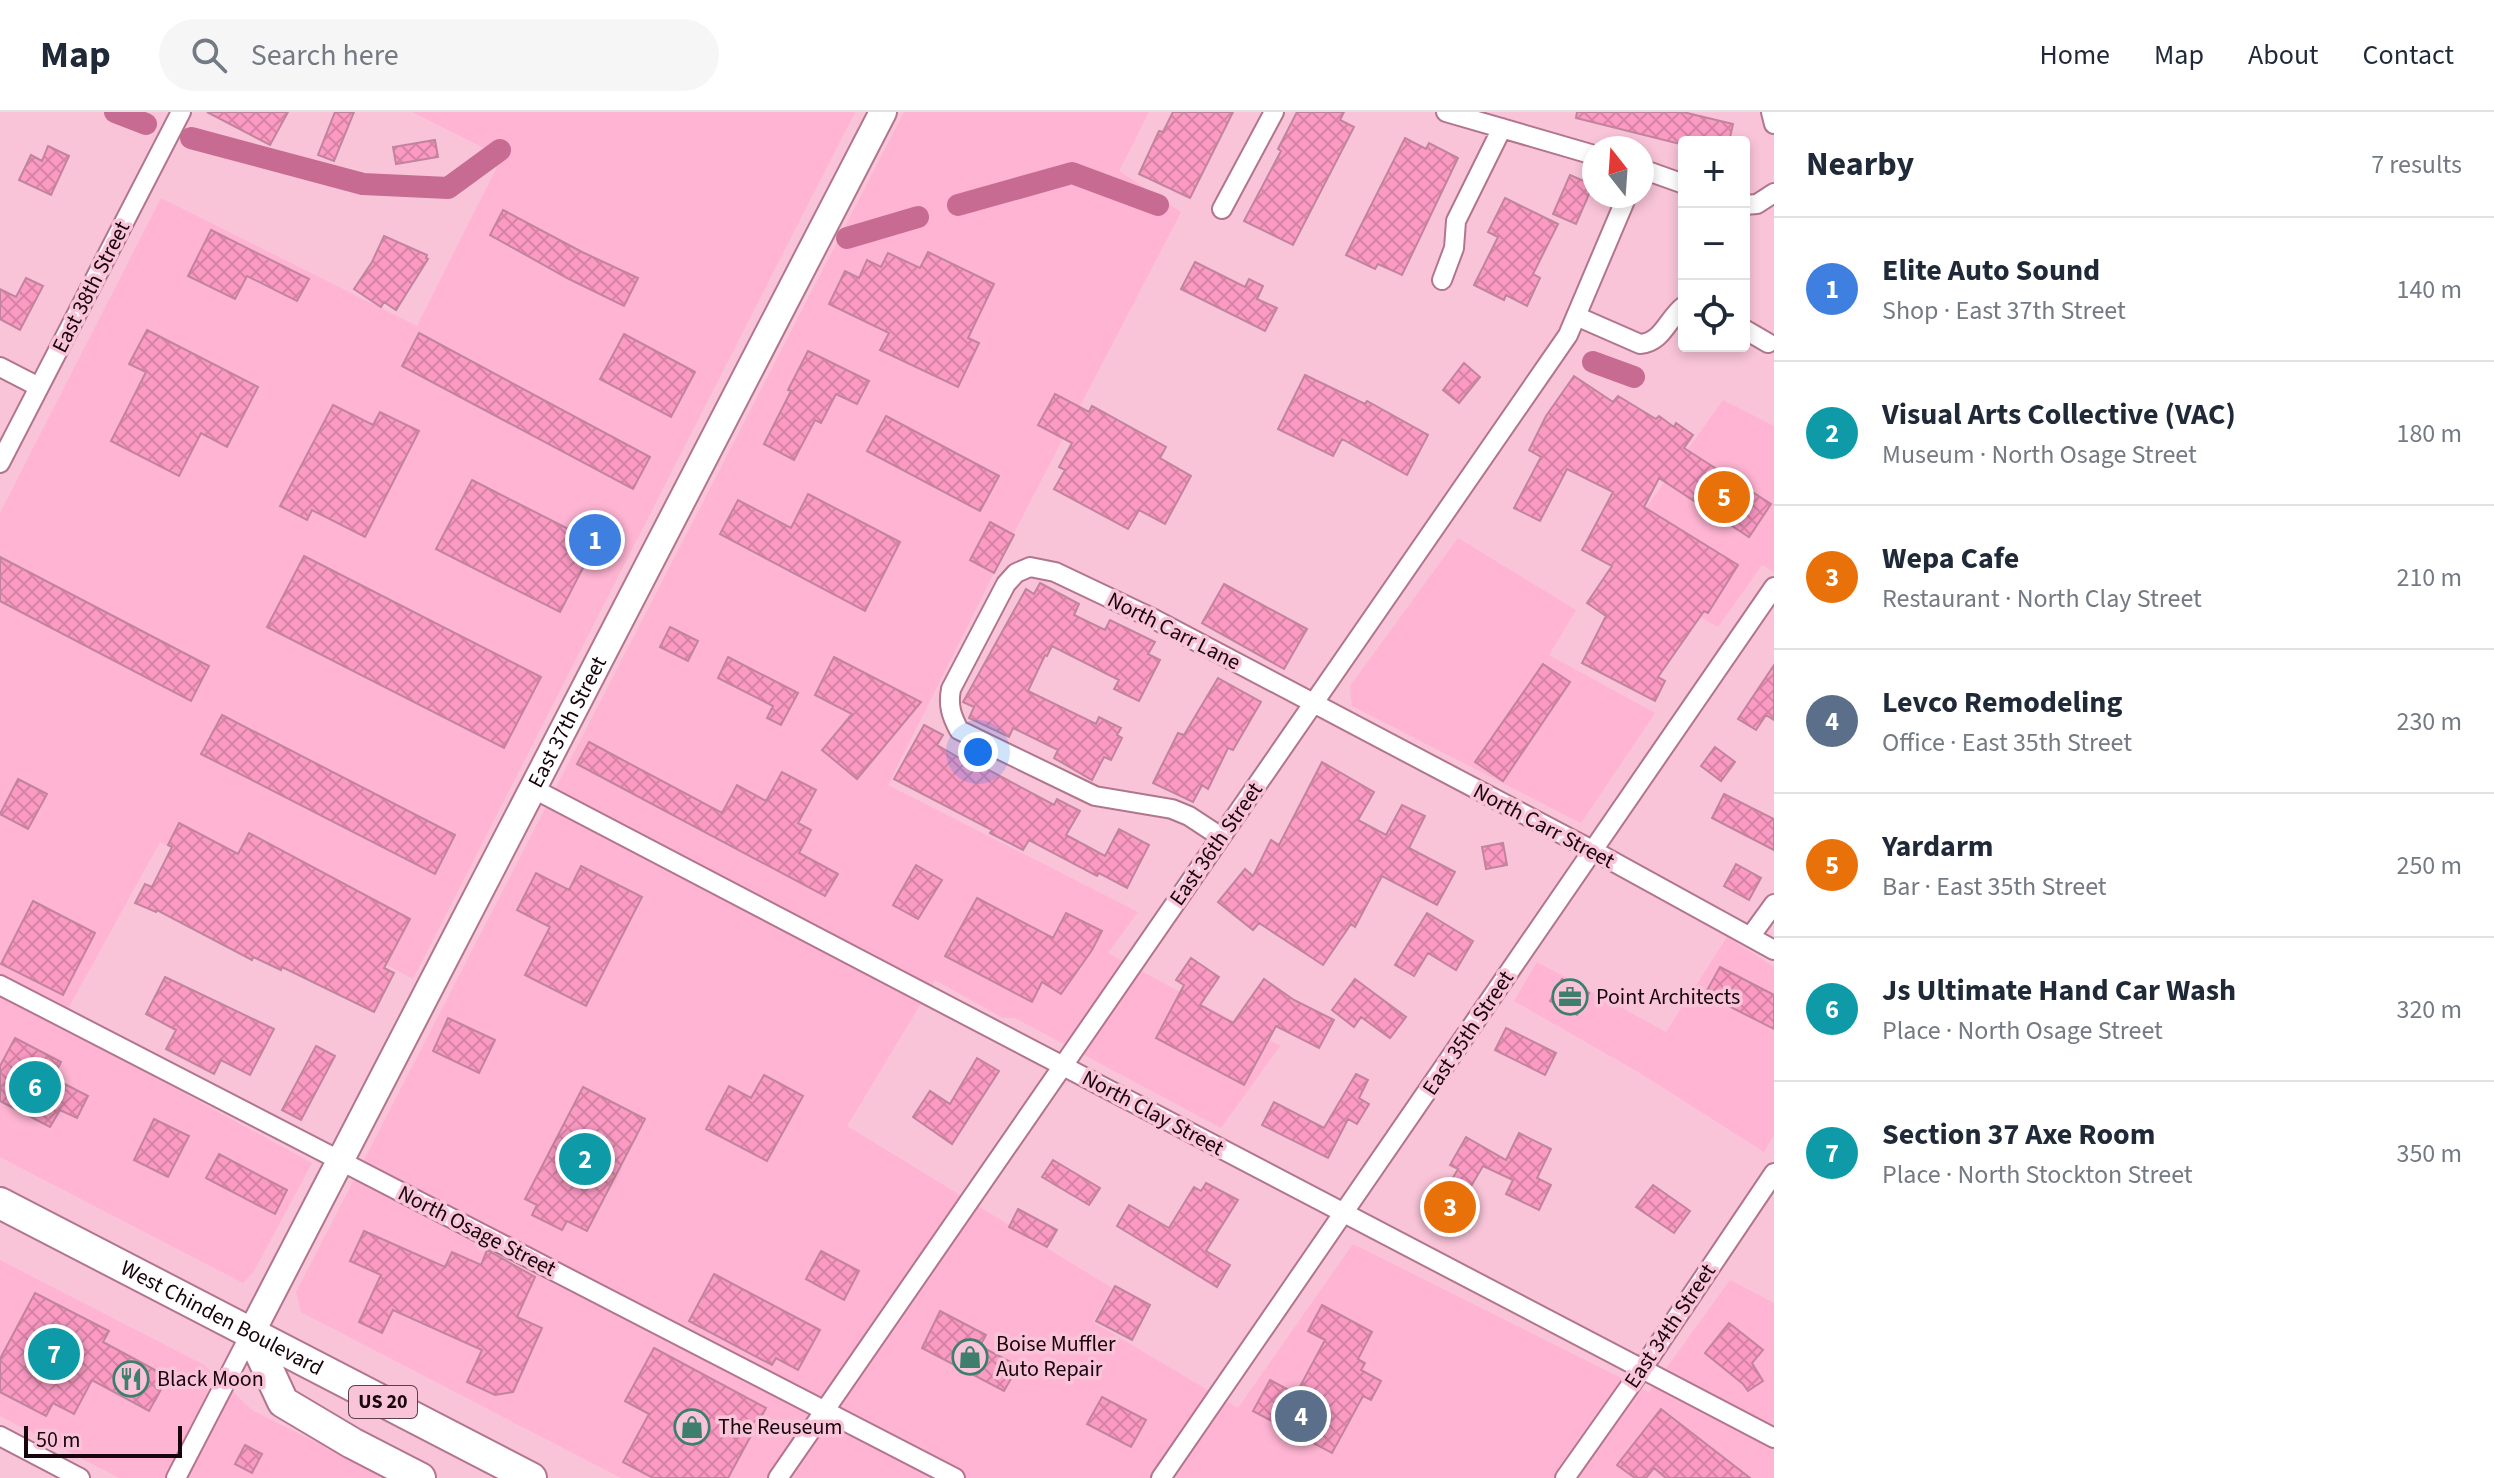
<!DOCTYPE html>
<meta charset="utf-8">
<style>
:root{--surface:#fff;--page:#f6f6f7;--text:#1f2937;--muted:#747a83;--line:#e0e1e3;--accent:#db2777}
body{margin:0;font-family:"Source Sans 3",sans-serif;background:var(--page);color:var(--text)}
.controls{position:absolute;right:24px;top:24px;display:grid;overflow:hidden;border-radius:8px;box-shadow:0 4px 12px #0003}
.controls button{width:72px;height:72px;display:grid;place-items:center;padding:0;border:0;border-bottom:2px solid var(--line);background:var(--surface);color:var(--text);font:40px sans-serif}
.compass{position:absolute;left:1582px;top:24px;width:72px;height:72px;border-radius:50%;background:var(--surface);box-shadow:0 4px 12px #0003;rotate:343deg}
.scale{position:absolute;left:24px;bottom:20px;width:158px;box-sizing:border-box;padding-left:8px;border:4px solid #18040c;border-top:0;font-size:22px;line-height:28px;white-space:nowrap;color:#18040c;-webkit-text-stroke:6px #f9c4d8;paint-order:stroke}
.you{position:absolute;left:978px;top:640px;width:28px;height:28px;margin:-20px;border:6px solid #fff;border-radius:50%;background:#1a73e8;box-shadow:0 0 0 12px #1a73e833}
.badge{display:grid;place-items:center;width:52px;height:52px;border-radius:50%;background:var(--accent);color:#fff;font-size:26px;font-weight:700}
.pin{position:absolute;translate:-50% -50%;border:4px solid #fff;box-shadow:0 2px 8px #0006}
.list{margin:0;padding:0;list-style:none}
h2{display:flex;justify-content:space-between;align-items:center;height:104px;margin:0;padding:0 32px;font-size:34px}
h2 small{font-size:26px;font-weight:400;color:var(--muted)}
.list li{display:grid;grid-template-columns:52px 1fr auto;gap:24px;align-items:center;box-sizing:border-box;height:144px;padding:0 32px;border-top:2px solid var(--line)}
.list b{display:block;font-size:30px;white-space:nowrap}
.list p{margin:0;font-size:26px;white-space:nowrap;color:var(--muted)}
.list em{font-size:26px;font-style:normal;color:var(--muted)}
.icon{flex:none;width:44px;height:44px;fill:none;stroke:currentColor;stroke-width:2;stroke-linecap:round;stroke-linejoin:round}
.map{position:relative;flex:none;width:1774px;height:1366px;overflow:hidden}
header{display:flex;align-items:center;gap:48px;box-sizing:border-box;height:112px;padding:0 40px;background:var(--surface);border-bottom:2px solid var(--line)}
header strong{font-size:38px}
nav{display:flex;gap:44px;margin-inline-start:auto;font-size:28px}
.search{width:560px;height:72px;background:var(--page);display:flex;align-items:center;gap:20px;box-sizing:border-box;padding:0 28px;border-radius:44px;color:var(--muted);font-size:30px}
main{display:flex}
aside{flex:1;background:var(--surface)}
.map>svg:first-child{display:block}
.built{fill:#feb4d2}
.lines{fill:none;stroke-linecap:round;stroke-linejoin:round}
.canal{stroke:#c76b93;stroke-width:22}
.building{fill:url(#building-cross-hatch);stroke:#c2849d;stroke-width:2}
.street-casing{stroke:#b2758e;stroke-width:22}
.secondary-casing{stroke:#b2758e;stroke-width:30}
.primary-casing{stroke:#b2758e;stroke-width:34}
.street{stroke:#fff;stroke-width:18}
.secondary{stroke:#fff;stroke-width:26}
.primary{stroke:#fff;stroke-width:30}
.labels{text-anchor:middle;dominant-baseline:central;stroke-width:7;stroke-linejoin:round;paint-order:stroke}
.shield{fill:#f9c4d8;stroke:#5c3e49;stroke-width:2}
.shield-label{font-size:20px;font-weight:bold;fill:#18040c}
.street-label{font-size:22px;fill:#18040c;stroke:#f9c4d8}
.poi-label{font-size:22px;fill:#18040c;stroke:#f9c4d8;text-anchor:start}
</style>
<header>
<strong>Map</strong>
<div class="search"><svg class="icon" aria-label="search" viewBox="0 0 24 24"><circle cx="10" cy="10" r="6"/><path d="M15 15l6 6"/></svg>Search here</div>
<nav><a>Home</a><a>Map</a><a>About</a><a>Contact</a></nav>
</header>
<main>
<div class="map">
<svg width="1774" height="1366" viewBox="0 0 1774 1366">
<defs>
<pattern id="building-cross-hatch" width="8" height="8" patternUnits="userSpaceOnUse" patternTransform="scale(2)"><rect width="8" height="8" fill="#fb9ac3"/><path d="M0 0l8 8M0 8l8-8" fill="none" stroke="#d683a6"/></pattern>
</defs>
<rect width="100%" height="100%" fill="#f9c4d8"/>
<!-- built -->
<path class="built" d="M412 0H855L413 867 160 730 59 913 312 1051 254 1159 243 1171 0 1045V401L161 86 417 214 502 45Z
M904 0H1149L1119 59 1181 100 1017 415 888 673 1138 800 1108 841 1280 934 1221 1016 1015 906H1003L935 868 847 1014 1112 1176 1093 1210 1238 1296 1353 1132 1649 1280 1730 1168 1774 1191V1366H621L301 1200 296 1180Z
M1723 288 1774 314V460L1762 453 1718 515 1612 456 1644 399Z
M1458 426 1576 498 1549 543 1655 601 1581 711 1352 594 1350 574Z
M1727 825 1774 855V1023L1764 1040 1640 961 1514 889 1537 850 1666 920Z
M0 1148 204 1253 252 1298 388 1366H119L0 1304Z"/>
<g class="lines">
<!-- canal -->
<path class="canal" d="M115 0 146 12
M191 26 363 72 448 76 500 38
M958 93 1072 61 1158 93
M847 126 918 105
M1593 250 1634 265"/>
</g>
<!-- building -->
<path class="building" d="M207 0H288L270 33Z
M335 0H354L334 49 318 43Z
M1173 0H1233L1190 86 1139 62 1159 19 1163 20Z
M1297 0H1344L1340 8 1354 15 1293 133 1244 109 1281 39 1278 37Z
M1577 0H1683L1733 12 1729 30H1684V33L1576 6Z
M1405 26 1426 37 1429 31 1458 46 1402 163 1378 152 1375 157 1346 143Z
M435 28 438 45 396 52 393 35Z
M48 34 69 44 51 83 19 68 31 43 42 49Z
M1570 63 1593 73 1576 112 1553 102Z
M1505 86 1558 112 1533 162 1540 166 1527 194 1506 183 1504 188 1474 173 1498 125 1488 120Z
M503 98 582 140 638 166 624 194 569 167 490 123Z
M211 118 309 167 297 189 247 164 235 187 188 164Z
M384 124 427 143 426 146 428 147 396 198 384 190 381 195 354 177 372 150Z
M928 140 994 172 968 226 979 231 958 275 880 238 889 221 829 192 845 159 859 166 867 148 881 155 888 141 920 156Z
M1195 150 1245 175 1249 167 1263 174 1257 187 1277 196 1265 219 1181 177Z
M26 166 43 174 20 218 0 207V177L16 185Z
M147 218 258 275 227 335 201 321 179 364 111 329 146 260 129 252Z
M419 221 650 345 633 377 402 254Z
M624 222 695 260 671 305 600 267Z
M808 239 869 269 857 292 836 282 821 311 815 308 794 348 764 332 791 279 788 278Z
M1464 251 1480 265 1459 291 1443 278Z
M1305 263 1365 292 1367 289 1428 323 1407 363 1342 327 1333 344 1278 317Z
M1574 264 1613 290 1618 284 1656 307 1659 304 1674 315 1676 311 1693 323 1684 336 1771 392 1749 425 1659 366 1644 395 1738 453 1708 501 1704 499 1658 565 1665 569 1655 589 1582 551 1606 504 1587 491 1612 454 1582 438 1613 380 1567 357 1540 409 1514 396 1541 345 1529 338 1546 304Z
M1055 282 1089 300 1092 294 1166 335 1160 346 1191 364 1165 412 1139 398 1128 417 1054 377 1065 358 1059 355 1072 331 1038 313Z
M333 293 373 313 380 300 419 319 365 425 312 398 307 408 280 394Z
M886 304 999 364 980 399 867 339Z
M472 368 596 431 560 500 436 437Z
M808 382 900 430 865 499 720 422 738 388 791 416Z
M990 410 1014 423 994 461 970 448Z
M304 444 541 565 504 636 267 515Z
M0 445 209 554 191 589 0 489Z
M1040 471 1079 492 1074 503 1105 518 1110 508 1155 530 1148 542 1160 548 1139 589 1114 577 1119 568 1052 534 1047 544 1045 543 1028 579 1096 612 1099 605 1121 616 1117 623 1122 626 1111 648 1104 645 1092 668 1054 646 1058 638 1013 616 1009 625 969 606 974 595 963 590 1026 477 1034 482Z
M1224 472 1307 517 1284 557 1202 511Z
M670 515 698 529 688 549 660 535Z
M728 545 798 581 781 613 767 606 773 594 718 566Z
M834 545 921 590 857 667 822 638 852 602 815 583Z
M1543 552 1570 570 1503 669 1475 650Z
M1774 553V608L1766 603 1756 618 1738 607Z
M1218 566 1261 590 1233 638 1228 636 1208 677 1202 673 1193 690 1153 671 1178 621 1184 623Z
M222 603 455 723 435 762 201 642Z
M924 613 943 623 937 633 968 651 970 648 1054 693 1057 687 1080 699 1066 723 1105 744 1119 717 1149 733 1127 776 1099 761 1097 764 1029 728 1023 738 990 721 992 718 894 667Z
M589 630 722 701 737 673 766 689 782 660 816 678 798 711 811 718 799 741 838 762 825 784 577 652Z
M1715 635 1735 650 1721 669 1701 654Z
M1322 650 1374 680 1358 708 1386 723 1402 693 1425 704 1409 736 1455 760 1437 793 1382 764 1355 815 1351 812 1323 853 1259 811 1253 818 1218 790 1245 757 1253 764 1271 728 1279 733Z
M18 667 47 682 28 717 0 702Z
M1724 682 1774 707V738L1712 706Z
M179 711 238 742 249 721 410 807 384 856 394 861 374 900 282 855 281 858 253 845 252 848 157 798 156 800 135 791 145 772 152 775 172 735 168 733Z
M1503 731 1507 753 1486 757 1482 735Z
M1736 752 1761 766 1749 788 1724 774Z
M916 753 942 768 918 807 893 793Z
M581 754 642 785 586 894 525 863 550 815 517 798 536 761 569 778Z
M977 786 1053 826 1066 801 1102 819 1092 838 1061 882 1042 870 1032 890 945 844Z
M33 789 95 821 63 883 1 852Z
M1427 801 1473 829 1456 858 1428 841 1414 864 1395 853Z
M1191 846 1219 865 1200 893 1233 911 1264 867 1294 888 1334 908 1319 936 1276 914 1244 973 1156 926 1184 873 1176 868Z
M1720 855 1774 883V917L1705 882Z
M165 865 274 917 250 963 221 948 214 962 166 937 176 918 146 902Z
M1355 867 1406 905 1390 926 1361 905 1354 915 1332 898Z
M1562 867 1589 881 1577 903 1550 889Z
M448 906 495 928 479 961 433 939Z
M1506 916 1556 941 1545 963 1495 938Z
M15 926 61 950 53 966 88 984 77 1006 60 998 50 1015 0 989V954Z
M316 934 335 944 301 1008 282 998Z
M977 946 999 959 952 1032 913 1005 930 979 950 992Z
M1356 962 1368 968 1359 986 1369 992 1357 1012 1348 1007 1328 1046 1262 1013 1274 990 1324 1016Z
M764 963 803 984 767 1049 706 1017 729 974 751 986Z
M583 975 645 1007 587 1119 567 1109 562 1118 532 1103 537 1093 525 1087Z
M154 1007 189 1024 168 1065 134 1048Z
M1519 1021 1551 1037 1537 1066 1551 1073 1539 1098 1506 1082 1513 1068 1483 1054 1467 1081 1475 1086 1455 1120 1430 1105 1458 1057 1450 1053 1466 1025 1506 1048Z
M219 1042 287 1078 275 1102 206 1066Z
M1053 1048 1100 1076 1089 1093 1042 1065Z
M1206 1071 1238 1088 1206 1139 1230 1153 1217 1175 1117 1114 1129 1093 1169 1116 1194 1075 1201 1079Z
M1653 1073 1690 1099 1674 1121 1636 1095Z
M1018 1097 1057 1118 1047 1135 1009 1115Z
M364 1119 445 1155 452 1140 481 1153 487 1138 535 1165 517 1205 542 1216 513 1280 495 1283 467 1270 482 1238 393 1198 382 1221 359 1210 381 1163 350 1149Z
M821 1139 859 1159 844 1188 806 1167Z
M714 1162 820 1218 798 1258 776 1246 772 1253 689 1209Z
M1115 1174 1150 1193 1132 1228 1096 1209Z
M35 1181 109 1219 103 1230 168 1265 149 1299 92 1268 74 1302 53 1291 46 1304 0 1280V1247Z
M1322 1193 1372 1220 1358 1247 1365 1251 1361 1258 1381 1269 1371 1288 1363 1284 1332 1341 1253 1299 1270 1268 1296 1282 1325 1228 1308 1219Z
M940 1199 986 1223 980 1234 1018 1254 1004 1279 922 1236Z
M1729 1211 1763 1238 1752 1251 1763 1269 1748 1279 1743 1272 1705 1241Z
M654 1236 766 1296 728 1366H653L623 1350 649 1302 625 1289Z
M1102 1285 1146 1308 1131 1335 1087 1312Z
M1661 1297 1750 1366H1666L1654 1356 1646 1366H1635L1617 1353Z
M245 1333 262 1342 252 1361 235 1352Z"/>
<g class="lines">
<defs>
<path id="street" d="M1446 0 1594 43
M1771 0 1774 12
M1642 57 1684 72
M1744 93 1757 92 1774 81
M1222 97 1274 0
M1442 168 1454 136 1456 109 1502 16
M1576 204 1640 232C1663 230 1667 207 1684 194
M1744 217 1768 231
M0 255 39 275
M0 351 181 0
M532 676 1774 1326
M1221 725 1189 704 1172 697 1095 684 959 618C951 603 948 593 951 577L1006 472 1016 461 1030 455 1055 460 1154 507 1592 738 1774 838
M1750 825 1774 792
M0 873 955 1366
M0 1324 80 1366
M176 1366 251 1221
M778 1366 1568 223 1627 84
M1161 1366 1774 475
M1565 1366 1642 1257 1774 1061"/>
<g id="secondary">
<path id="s1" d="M251 1221 883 0"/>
</g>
<g id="primary">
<path id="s2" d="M0 1091 531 1366"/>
<path d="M251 1221 283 1290 352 1331 420 1366"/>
</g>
</defs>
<!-- street casing -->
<use href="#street" class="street-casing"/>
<!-- secondary casing -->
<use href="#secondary" class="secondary-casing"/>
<!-- primary casing -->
<use href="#primary" class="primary-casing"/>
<!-- street -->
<use href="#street" class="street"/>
<!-- secondary -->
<use href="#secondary" class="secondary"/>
<!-- primary -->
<use href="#primary" class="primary"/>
</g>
<!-- icons -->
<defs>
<symbol id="office-ring" viewBox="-11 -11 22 22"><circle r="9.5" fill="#f9c4d8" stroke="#3e7e6d" stroke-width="1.5"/><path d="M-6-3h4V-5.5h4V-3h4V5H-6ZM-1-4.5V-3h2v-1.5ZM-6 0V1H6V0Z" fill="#3e7e6d"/></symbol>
<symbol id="shop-ring" viewBox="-11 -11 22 22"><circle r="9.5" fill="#f9c4d8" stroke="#3e7e6d" stroke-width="1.5"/><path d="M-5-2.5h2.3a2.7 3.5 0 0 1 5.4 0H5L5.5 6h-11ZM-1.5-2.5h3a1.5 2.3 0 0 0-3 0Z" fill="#3e7e6d"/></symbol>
<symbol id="restaurant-ring" viewBox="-11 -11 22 22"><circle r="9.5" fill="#f9c4d8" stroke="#3e7e6d" stroke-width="1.5"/><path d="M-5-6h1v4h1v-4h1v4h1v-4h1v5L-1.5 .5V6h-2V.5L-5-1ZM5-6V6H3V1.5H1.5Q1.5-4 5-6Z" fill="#3e7e6d"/></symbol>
</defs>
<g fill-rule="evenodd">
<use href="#office-ring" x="1550" y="865" width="40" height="40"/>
<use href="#shop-ring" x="950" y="1225" width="40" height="40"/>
<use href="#restaurant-ring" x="111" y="1247" width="40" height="40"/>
<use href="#shop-ring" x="672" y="1295" width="40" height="40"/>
</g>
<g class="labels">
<!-- shield labels -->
<rect class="shield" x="349" y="1274" width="68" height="32" rx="6"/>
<g class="shield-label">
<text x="383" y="1290">US 20</text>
</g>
<!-- street labels -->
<g class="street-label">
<text transform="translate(91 175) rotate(-63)">East 38th Street</text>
<text transform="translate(1174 519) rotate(27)">North Carr Lane</text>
<text stroke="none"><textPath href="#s1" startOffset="688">East 37th Street</textPath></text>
<text transform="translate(1544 714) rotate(28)">North Carr Street</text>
<text transform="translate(1216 732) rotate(-55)">East 36th Street</text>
<text transform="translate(1468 921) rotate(-56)">East 35th Street</text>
<text transform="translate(1153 1001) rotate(28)">North Clay Street</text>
<text transform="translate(477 1119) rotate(27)">North Osage Street</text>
<text stroke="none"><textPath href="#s2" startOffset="250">West Chinden Boulevard</textPath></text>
<text transform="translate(1670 1214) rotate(-56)">East 34th Street</text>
</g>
<!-- poi labels -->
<g class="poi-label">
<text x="1596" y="885">Point Architects</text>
<text x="996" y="1232">Boise Muffler<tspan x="996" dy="25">Auto Repair</tspan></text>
<text x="157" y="1267">Black Moon</text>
<text x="718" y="1315">The Reuseum</text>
</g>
</g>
</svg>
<div class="controls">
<button>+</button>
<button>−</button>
<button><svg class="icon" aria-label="locate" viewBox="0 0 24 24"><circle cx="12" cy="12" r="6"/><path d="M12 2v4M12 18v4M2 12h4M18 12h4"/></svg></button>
</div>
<svg class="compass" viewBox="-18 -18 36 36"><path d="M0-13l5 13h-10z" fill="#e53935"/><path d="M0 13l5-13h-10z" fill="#747a83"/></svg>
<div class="scale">50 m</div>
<div class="you"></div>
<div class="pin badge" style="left:595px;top:428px;background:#3f7fe0">1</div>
<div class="pin badge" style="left:585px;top:1047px;background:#0f9aa8">2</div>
<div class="pin badge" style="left:1450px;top:1095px;background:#e8710a">3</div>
<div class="pin badge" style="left:1301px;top:1304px;background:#5c6f8a">4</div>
<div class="pin badge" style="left:1724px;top:385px;background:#e8710a">5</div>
<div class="pin badge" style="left:35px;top:975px;background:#0f9aa8">6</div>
<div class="pin badge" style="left:54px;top:1242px;background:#0f9aa8">7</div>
</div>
<aside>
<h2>Nearby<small>7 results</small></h2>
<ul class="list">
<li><span class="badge" style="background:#3f7fe0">1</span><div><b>Elite Auto Sound</b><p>Shop · East 37th Street</p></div><em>140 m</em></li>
<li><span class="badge" style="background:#0f9aa8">2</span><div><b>Visual Arts Collective (VAC)</b><p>Museum · North Osage Street</p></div><em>180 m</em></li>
<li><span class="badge" style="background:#e8710a">3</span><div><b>Wepa Cafe</b><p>Restaurant · North Clay Street</p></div><em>210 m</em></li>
<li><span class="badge" style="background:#5c6f8a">4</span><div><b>Levco Remodeling</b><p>Office · East 35th Street</p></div><em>230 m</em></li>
<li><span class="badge" style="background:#e8710a">5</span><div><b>Yardarm</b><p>Bar · East 35th Street</p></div><em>250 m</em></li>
<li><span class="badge" style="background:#0f9aa8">6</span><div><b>Js Ultimate Hand Car Wash</b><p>Place · North Osage Street</p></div><em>320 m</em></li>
<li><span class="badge" style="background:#0f9aa8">7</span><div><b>Section 37 Axe Room</b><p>Place · North Stockton Street</p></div><em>350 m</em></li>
</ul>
</aside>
</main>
